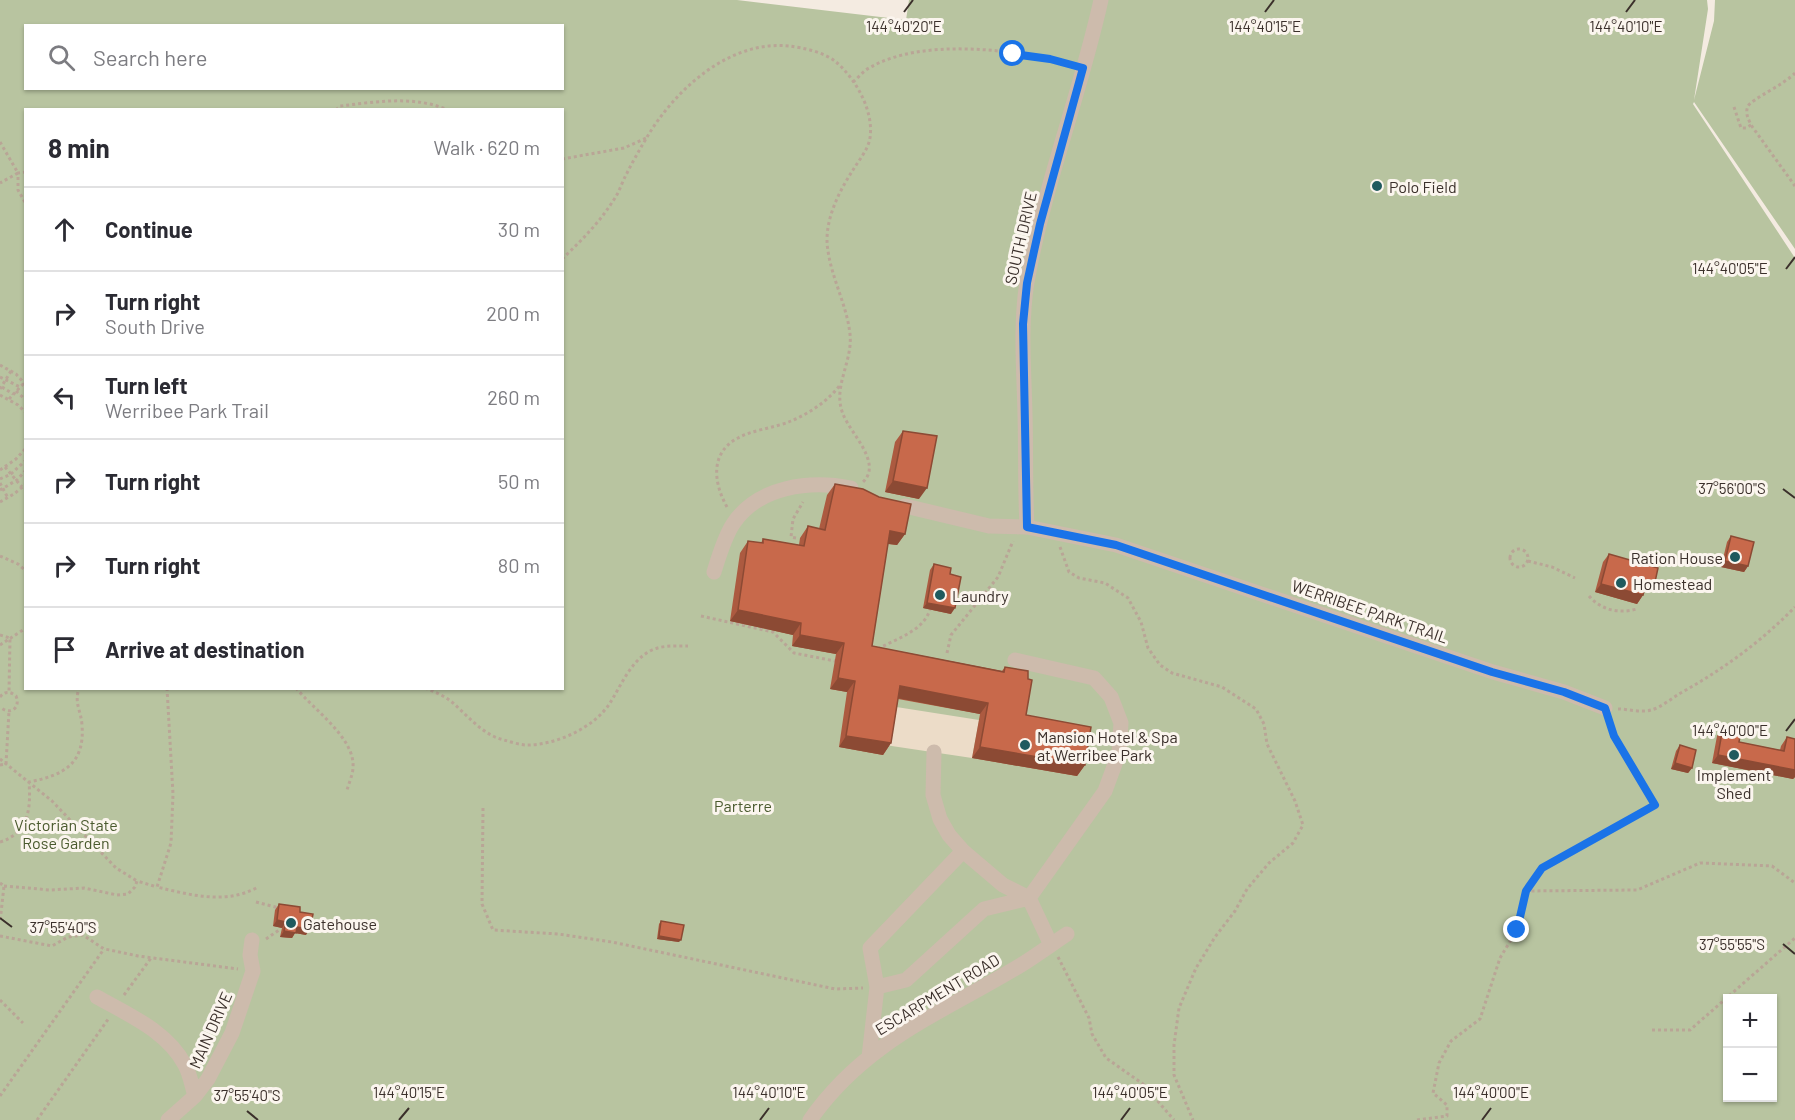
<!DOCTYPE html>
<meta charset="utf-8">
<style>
:root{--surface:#fff;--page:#f2f2f3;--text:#2b2b33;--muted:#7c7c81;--line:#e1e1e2}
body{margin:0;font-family:Barlow,sans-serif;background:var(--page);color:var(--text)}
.controls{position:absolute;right:18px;bottom:18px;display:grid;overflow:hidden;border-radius:0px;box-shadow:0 2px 4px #0004}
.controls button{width:54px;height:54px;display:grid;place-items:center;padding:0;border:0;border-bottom:2px solid var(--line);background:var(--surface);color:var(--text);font:30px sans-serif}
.stop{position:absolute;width:18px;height:18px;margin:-14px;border:4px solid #1a73e8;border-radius:50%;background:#fff}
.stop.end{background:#1a73e8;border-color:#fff;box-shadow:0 2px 6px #0008}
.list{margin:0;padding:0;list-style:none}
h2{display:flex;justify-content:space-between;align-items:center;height:78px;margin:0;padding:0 24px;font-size:26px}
h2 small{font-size:20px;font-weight:400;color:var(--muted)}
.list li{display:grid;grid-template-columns:39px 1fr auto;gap:18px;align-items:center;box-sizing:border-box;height:84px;padding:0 24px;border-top:2px solid var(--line)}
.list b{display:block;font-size:22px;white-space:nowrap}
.list p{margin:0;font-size:20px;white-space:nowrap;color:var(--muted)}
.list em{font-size:20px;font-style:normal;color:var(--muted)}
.icon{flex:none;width:33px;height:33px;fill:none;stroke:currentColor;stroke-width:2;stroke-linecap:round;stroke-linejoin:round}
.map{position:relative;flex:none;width:1795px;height:1120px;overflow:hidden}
.search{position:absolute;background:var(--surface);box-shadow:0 2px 4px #0004;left:24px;top:24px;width:540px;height:66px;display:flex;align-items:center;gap:15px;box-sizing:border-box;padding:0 21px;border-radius:0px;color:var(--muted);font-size:22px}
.panel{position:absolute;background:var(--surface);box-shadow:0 2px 4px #0004;left:24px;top:108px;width:540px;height:582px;border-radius:0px}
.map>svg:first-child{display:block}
.green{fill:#b8c4a0;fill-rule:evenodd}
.plaza{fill:#ecdcc8}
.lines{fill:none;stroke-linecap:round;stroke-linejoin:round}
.path{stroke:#b9a596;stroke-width:3;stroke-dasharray:3 3;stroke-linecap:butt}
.minor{stroke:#cdbbac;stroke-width:15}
.wall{fill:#ac5a40}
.shaded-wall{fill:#8c4a34}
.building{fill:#c8694b;stroke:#8c4a34;stroke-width:1.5}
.route{stroke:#1a73e8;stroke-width:8}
.ticks{fill:none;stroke:#3b302b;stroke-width:2}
.poi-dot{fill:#1f5a5e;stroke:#fbf5ee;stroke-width:2}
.labels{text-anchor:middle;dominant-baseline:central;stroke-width:6;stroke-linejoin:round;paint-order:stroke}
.poi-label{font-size:16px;fill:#3b302b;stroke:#fbf5ee;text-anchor:start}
.street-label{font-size:16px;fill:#3b302b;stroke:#fbf5ee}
.park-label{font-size:16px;fill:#4a5a2e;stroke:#fbf5ee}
.ticks-label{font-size:15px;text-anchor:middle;fill:#3b302b;stroke:#fbf5ee;stroke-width:6;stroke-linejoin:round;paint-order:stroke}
</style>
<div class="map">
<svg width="1795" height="1120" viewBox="0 0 1795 1120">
<rect width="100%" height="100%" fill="#f4ebe1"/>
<!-- green -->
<path class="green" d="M0 0H737L906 20 909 0H1707L1708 9 1694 100 1714 21 1715 0H1795V249L1694 102 1693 104 1795 258V1120H0ZM26 26H562V88H26ZM26 110H562V688H26ZM1728 998H1772V1098H1728Z"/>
<!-- plaza -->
<path class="plaza" d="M890 706 979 720 972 758 885 745Z"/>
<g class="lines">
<!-- path -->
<path class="path" d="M1795 73C1785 84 1752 99 1748 106 1745 113 1748 118 1751 125L1795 186
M853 82C859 77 864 70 871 67 922 38 1014 49 1069 64
M1734 107 1741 128H1746L1751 125
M336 110 340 106C375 102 414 95 448 110
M0 142 18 173 0 183
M562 159 624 148 646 138
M26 172 18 173V190L26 204
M562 259C581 241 599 223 613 201 619 193 622 182 627 173 633 161 640 149 647 137 676 89 729 40 789 46 804 48 824 52 836 62 856 79 874 111 870 138 868 150 859 160 853 170 838 193 823 223 828 251 832 279 847 306 850 334 853 362 832 387 843 414 850 433 883 463 863 482
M0 365 16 374 26 385
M0 377 20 387
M2 387 13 394
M0 389 11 371
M16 391 26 400
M0 395 18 405 26 413
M9 399 24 383
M5 467 22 487
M0 470 16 459 26 448
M0 479 11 474 26 460
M0 483 8 498
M0 490 17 480 26 470
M0 502 14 494 26 484
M727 507C714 484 709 453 738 438 751 430 775 428 791 421 810 413 828 401 840 385
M796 538 791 537 793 519 803 502
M1060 547 1069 572 1079 578 1105 583 1128 598 1141 622 1148 648 1160 665 1172 673 1222 687 1256 709 1264 724 1267 744 1295 801 1303 825 1293 843 1269 863 1247 889 1235 911 1215 937 1196 968 1179 1008 1174 1045V1075L1193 1120
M1510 558a9 9 0 1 1 18 0a9 9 0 1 1-18 0Z
M0 556 18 564 26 571
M1528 561 1552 567 1575 578
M1589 596C1601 610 1619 614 1637 609
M701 616 773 632 794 653 835 661 837 660
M0 635 10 638 9 692
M0 645 26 628
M878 649C897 638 922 632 930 610
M947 653 951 635 998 577 1013 541
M167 688 173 794 171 843 157 887C191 895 226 905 258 887
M296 688C313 709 355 738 353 767 353 774 349 783 347 790
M425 688C435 692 445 696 453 703 469 717 483 735 504 740 511 742 520 745 527 745 556 745 594 728 610 703 622 684 631 660 652 650 663 645 676 646 688 646
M0 697C5 691 10 691 16 696 21 708 10 716 0 707
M1618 709C1628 709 1641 713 1651 710 1660 708 1671 699 1679 694 1722 670 1761 642 1795 607
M1609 722 1614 736 1655 805 1542 868 1526 891 1637 890 1700 863 1772 866 1795 883
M0 759 52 801 116 868 137 881
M0 765 6 764 9 711
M483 808 482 904 493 930 558 934 612 942 835 989 863 988
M0 842C29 833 31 808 29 782 64 775 85 764 82 725 81 710 74 704 79 688
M0 883 4 886 0 922
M4 886 50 890 84 888 117 895 128 894 135 887 137 881 157 887
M256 902 279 908
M0 936 52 946 68 937 83 935 104 949 110 950 138 956 238 969
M266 939 279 930
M1058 957 1089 1018 1092 1034 1106 1058 1143 1084 1174 1120
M124 995 151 958
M0 1000 23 1023
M1652 1030H1690L1795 938
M0 1096 104 949
M37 1120 109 1018
M1417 1120 1447 1116V1105L1433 1093 1439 1063 1451 1041 1480 1019 1500 958 1517 930 1526 891"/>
<!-- minor -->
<path class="minor" d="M905 506 989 526 1027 527 1116 545 1493 672 1564 692 1605 708
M1027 527C1025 490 1026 451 1025 414 1024 370 1020 325 1027 282 1044 186 1080 95 1101 0
M714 572C719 556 724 538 733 524 758 486 810 480 851 488
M934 752 933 795 940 819 949 835 963 851 1003 885 1029 898 1051 945
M877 987 870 948 963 851
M97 997C129 1015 167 1031 185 1065 190 1074 192 1086 195 1096
M869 1057 877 987 906 980 984 909 1029 898 1105 791 1119 753 1121 723 1111 697 1094 678 1015 660
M168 1120 195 1096 208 1079 232 1033 253 971 250 955 252 940
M810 1120C866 1040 942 1013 1021 965 1037 955 1052 944 1067 934"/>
</g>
<!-- wall -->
<path class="wall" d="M903 431 919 499 885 492 895 442Z
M835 484 905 534 897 545 888 544 872 646 1002 671 1005 667 1026 715 1085 765 1077 776 972 758 980 714 898 699 891 743 883 755 839 747 847 692 830 689 836 654 792 646 793 635 730 621 740 553 748 541 761 543 763 539 799 545 800 538 808 526 819 529 827 495Z
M1731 536 1748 566 1744 572 1721 567 1727 542Z
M1609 554 1655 582 1649 590 1644 589 1643 595 1637 604 1595 592 1603 562Z
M934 564 950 574 951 614 923 608 930 570Z
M1723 727 1739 742 1780 750 1781 746 1787 737 1795 739V777L1793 779 1712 763 1717 736Z
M1680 745 1692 768 1688 773 1671 769 1676 751Z
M279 904 300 912 306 935 295 933 292 938 280 937 282 928 273 926 275 910Z
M661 921 679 942 657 939 659 924Z"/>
<!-- shaded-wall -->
<path class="shaded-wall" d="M893 481 927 488 919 499 885 492Z
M890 531 905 534 897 545 882 543Z
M1725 561 1748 566 1744 572 1721 567Z
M1647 580 1655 582 1649 590 1641 588Z
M1601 584 1643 595 1637 604 1595 592Z
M927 603 955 608 951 614 923 608Z
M738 610 801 623 793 635 730 621Z
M800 635 844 643 836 654 792 646Z
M838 678 855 681 847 692 830 689Z
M900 686 988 703 980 714 892 697Z
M846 736 891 743 883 755 839 747Z
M980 747 1085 765 1077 776 972 758Z
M1718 755 1795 770V777L1793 779 1712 763Z
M1675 763 1692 768 1688 773 1671 769Z
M277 920 286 922 282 928 273 926Z
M297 927 310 929 306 935 295 933 292 938 280 937 284 931Z
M659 936 681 940 679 942 657 939Z"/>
<!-- building -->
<path class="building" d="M903 431 937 436 927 488 893 481Z
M835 484 863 489 879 497 911 504 905 534 890 531 872 646 1004 672 1005 667 1028 671V679L1032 680 1026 715 1091 727 1085 765 980 747 988 703 900 686 891 743 846 736 855 681 838 678 844 643 800 635 801 623 738 610 748 541 763 543V539L804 546 808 526 825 530Z
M1731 536 1754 542 1748 566 1725 561Z
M1609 554 1658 568 1655 582 1647 580 1643 595 1601 584Z
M934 564 951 568 950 574 961 577 955 608 927 603Z
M1723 727 1741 731 1739 742 1784 751 1787 737 1795 739V770L1718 755Z
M1680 745 1696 750 1692 768 1675 763Z
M279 904 300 907V912L313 914 310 929 297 927 296 933 284 931 286 922 277 920Z
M661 921 684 925 681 940 659 936Z"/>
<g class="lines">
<!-- route -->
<path class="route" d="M1013 54 1050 59 1083 68 1040 224 1027 283 1023 324 1027 527 1116 545 1492 672 1564 692 1605 708 1614 736 1655 805 1542 868 1526 891 1517 930"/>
</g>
<!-- ticks -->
<path class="ticks" d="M904 12 913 0M1265 12 1274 0M1626 12 1635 0M1786 269 1795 257M1783 489 1795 498M1786 731 1795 719M0 918 12 927M1783 944 1795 954M247 1111 258 1120M399 1120 409 1108M760 1120 769 1108M1121 1120 1130 1108M1482 1120 1491 1108"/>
<!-- markers -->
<g class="poi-dot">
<circle cx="1377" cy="186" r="6"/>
<circle cx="1735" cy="557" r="6"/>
<circle cx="1621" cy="583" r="6"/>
<circle cx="940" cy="595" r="6"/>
<circle cx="1025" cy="745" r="6"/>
<circle cx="1734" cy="755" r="6"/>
<circle cx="291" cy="923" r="6"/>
</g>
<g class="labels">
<!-- poi labels -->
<g class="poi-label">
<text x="1389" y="186">Polo Field</text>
<text x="1723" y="557" text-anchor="end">Ration House</text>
<text x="1633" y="583">Homestead</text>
<text x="952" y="595">Laundry</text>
<text x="1037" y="736">Mansion Hotel &amp; Spa<tspan x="1037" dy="18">at Werribee Park</tspan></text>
<text x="1734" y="774" text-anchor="middle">Implement<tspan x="1734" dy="18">Shed</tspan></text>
<text x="303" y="923">Gatehouse</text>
</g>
<!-- street labels -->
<g class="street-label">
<text transform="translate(1020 238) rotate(-77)">SOUTH DRIVE</text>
<text transform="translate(1370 611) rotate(19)">WERRIBEE PARK TRAIL</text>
<text transform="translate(937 994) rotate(-31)">ESCARPMENT ROAD</text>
<text transform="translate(210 1030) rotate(-66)">MAIN DRIVE</text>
</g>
<!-- park labels -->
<g class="park-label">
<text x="743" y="805">Parterre</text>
<text x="66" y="824">Victorian State<tspan x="66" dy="18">Rose Garden</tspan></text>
</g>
</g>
<g class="ticks-label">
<text x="904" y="32">144°40'20"E</text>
<text x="1265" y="32">144°40'15"E</text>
<text x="1626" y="32">144°40'10"E</text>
<text x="1730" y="274">144°40'05"E</text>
<text x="1732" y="494">37°56'00"S</text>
<text x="1730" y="736">144°40'00"E</text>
<text x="63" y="933">37°55'40"S</text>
<text x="1732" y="950">37°55'55"S</text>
<text x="409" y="1098">144°40'15"E</text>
<text x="769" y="1098">144°40'10"E</text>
<text x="1130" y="1098">144°40'05"E</text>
<text x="1491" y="1098">144°40'00"E</text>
<text x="247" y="1101">37°55'40"S</text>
</g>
</svg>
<div class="controls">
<button>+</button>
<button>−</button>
</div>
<div class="stop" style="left:1013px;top:54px"></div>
<div class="stop end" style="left:1517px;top:930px"></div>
<div class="search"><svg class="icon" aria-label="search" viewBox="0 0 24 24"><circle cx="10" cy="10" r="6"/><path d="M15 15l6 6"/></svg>Search here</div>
<section class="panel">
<h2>8 min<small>Walk · 620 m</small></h2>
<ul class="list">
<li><svg class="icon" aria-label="ahead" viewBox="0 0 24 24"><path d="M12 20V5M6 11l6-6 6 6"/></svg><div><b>Continue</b></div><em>30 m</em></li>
<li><svg class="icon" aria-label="right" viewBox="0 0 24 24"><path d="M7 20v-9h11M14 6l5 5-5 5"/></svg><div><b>Turn right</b><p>South Drive</p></div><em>200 m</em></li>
<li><svg class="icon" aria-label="left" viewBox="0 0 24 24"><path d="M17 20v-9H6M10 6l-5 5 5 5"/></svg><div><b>Turn left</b><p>Werribee Park Trail</p></div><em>260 m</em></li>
<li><svg class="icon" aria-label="right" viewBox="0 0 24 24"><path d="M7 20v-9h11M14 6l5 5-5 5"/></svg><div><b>Turn right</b></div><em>50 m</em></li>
<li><svg class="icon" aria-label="right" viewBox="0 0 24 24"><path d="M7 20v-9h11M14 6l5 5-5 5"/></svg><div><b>Turn right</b></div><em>80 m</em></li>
<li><svg class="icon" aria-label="arrive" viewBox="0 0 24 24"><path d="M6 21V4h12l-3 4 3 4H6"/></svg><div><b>Arrive at destination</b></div></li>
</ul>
</section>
</div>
